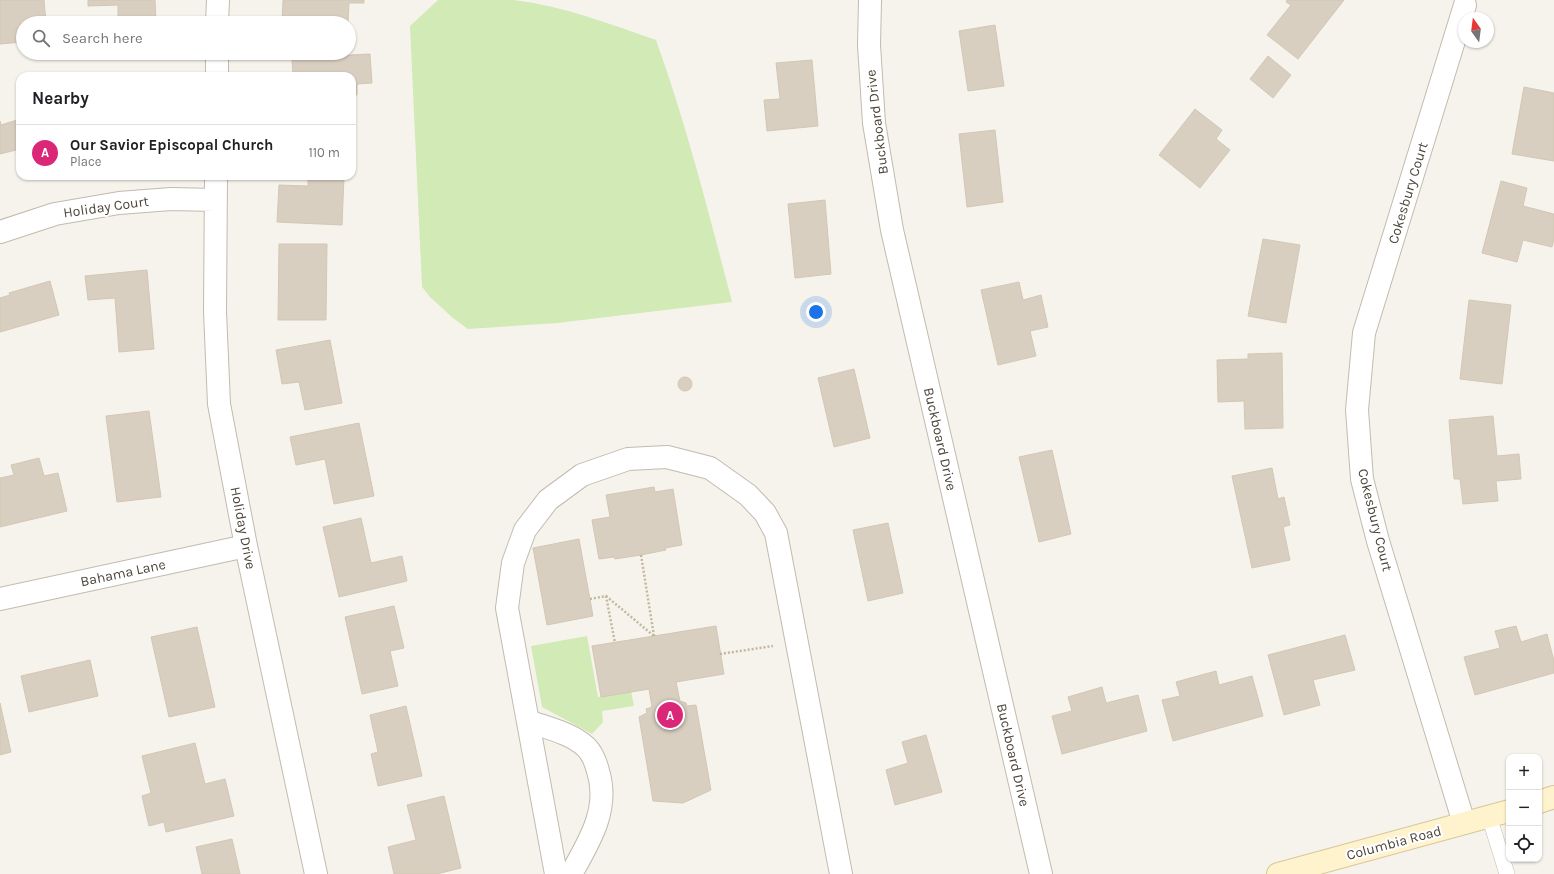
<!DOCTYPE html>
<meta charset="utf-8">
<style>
:root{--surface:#fff;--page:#f2f2f2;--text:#202124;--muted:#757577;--line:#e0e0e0;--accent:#db2777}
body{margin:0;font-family:Karla,sans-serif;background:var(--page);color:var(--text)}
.controls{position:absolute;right:12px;bottom:12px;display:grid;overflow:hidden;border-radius:8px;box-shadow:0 1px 3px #0004}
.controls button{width:36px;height:36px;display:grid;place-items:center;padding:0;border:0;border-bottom:1px solid var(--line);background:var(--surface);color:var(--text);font:20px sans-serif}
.compass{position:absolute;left:1458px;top:12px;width:36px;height:36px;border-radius:50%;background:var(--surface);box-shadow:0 1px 3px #0004;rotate:346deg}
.you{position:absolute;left:816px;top:312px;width:14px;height:14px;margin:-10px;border:3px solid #fff;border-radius:50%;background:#1a73e8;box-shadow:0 0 0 6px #1a73e833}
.badge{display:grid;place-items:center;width:26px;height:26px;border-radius:50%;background:var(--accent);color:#fff;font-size:13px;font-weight:700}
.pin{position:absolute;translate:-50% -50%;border:2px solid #fff;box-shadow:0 1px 4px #0006}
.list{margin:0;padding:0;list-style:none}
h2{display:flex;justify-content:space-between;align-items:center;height:52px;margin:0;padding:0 16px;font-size:17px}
h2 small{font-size:13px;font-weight:400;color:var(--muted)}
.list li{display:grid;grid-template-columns:26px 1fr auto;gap:12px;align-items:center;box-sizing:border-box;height:56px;padding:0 16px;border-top:1px solid var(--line)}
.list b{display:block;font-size:15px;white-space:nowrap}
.list p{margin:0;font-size:13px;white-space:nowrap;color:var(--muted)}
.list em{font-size:13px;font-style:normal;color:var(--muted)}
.icon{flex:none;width:22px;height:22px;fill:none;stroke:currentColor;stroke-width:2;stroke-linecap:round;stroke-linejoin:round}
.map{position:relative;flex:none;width:1554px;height:874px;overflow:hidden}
.search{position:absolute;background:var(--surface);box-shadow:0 1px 3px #0004;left:16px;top:16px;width:340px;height:44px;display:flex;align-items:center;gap:10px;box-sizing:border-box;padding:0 14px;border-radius:22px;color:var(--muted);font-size:15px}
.panel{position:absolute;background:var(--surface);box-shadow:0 1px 3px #0004;left:16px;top:72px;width:340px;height:108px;border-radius:12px}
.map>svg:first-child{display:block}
.green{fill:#d2eab5}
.building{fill:#d8cfc1;stroke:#d3c7b4}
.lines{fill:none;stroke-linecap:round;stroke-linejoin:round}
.service-casing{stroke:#c2bbae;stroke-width:16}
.minor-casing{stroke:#c2bbae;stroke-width:24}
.secondary-casing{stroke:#d6c79b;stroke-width:24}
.path{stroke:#c4b79f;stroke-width:2.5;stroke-dasharray:2 2;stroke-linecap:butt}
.service{stroke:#fff;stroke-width:15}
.minor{stroke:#fff;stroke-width:22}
.secondary{stroke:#fff3cd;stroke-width:22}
.labels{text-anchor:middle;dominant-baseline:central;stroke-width:4;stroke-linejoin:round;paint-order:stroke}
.street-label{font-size:14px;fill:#4b4439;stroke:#fff}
</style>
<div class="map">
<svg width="1554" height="874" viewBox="0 0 1554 874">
<rect width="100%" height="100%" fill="#f6f3ec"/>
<!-- green -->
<path class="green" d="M438 0C463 0 490 0 514 0 563 6 610 24 656 40 687 126 709 214 732 302L557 323 468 329 453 318 430 297 422 287 410 26Z
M587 636 598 697 631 691 634 706 602 711 603 722 592 734 542 707 531 646Z"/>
<!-- building -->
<path class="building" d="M0 0H44L46 23H23V42L0 44Z
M88 0H155L156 23H118V5L88 6Z
M283 0H364V3H349L348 23H282Z
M1287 0H1344L1298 59 1267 35 1291 5 1286 2Z
M995 25 1004 86 968 91 959 31Z
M370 54 372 83 357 84V95L352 96V76H293L292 58Z
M1268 56 1291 75 1273 98 1250 79Z
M812 60 818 126 767 131 764 100 780 99 776 63Z
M1524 87 1554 93V161L1512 154Z
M1195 109 1222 130 1216 139 1230 150 1200 188 1159 155Z
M20 119V149L0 154V121L1 125Z
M995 130 1003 202 967 207 959 134Z
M308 176H344L342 225 277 222 279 185 308 186Z
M1501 181 1527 188 1523 206 1554 214V239L1552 247 1523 240 1517 262 1482 253Z
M825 200 831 274 795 278 788 204Z
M1263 239 1300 245 1286 323 1248 316Z
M279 244H327L326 320H278Z
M147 270 154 349 119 352 115 298 88 300 85 276Z
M50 281 59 315 0 332V298L10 295 9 293Z
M1019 282 1023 300 1041 295 1048 327 1030 331 1036 356 998 365 981 290Z
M1469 300 1511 305 1502 384 1460 379Z
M330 340 342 403 305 410 299 382 282 384 276 350Z
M1282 353 1283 428 1245 429 1244 401 1218 402 1217 360 1248 359V354Z
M854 369 870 438 834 447 818 378Z
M678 384a7 7 0 1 1 14 0a7 7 0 1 1-14 0Z
M149 411 161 497 117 502 106 416Z
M1493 416 1497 456 1519 454 1521 479 1496 481 1498 501 1463 504 1460 479H1454L1449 420Z
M359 423 374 496 334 504 325 459 296 465 290 437Z
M1052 450 1071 534 1039 542 1019 457Z
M39 458 44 476 58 473 67 511 0 527V478L14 475 11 465Z
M1272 468 1278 499 1284 497 1290 525 1283 527 1290 560 1252 568 1232 476Z
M654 487 655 492 673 489 682 545 665 548 666 550 641 555 615 559 614 557 599 559 592 520 610 517 606 495Z
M361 518 371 563 402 556 407 581 339 597 323 527Z
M888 523 903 593 868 601 853 530Z
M579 539 593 616 547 625 533 548Z
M394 606 404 648 390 651 398 686 362 694 345 617Z
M716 626 724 674 676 682 680 701 686 703 687 706 696 705 711 790 683 803 653 801 639 717 647 713 646 709 652 707 649 689 601 697 592 646Z
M1516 626 1521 642 1547 634 1554 661V673L1475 695 1464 657 1500 648 1495 631Z
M197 627 215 707 169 717 151 637Z
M1345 635 1355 670 1313 680 1320 705 1284 715 1268 655Z
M90 660 98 696 29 712 21 676Z
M1216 671 1219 685 1252 676 1263 716 1173 741 1162 700 1180 696 1176 682Z
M1102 687 1106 703 1138 695 1147 731 1062 754 1052 716 1072 711 1068 697Z
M0 703 11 752 0 755Z
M406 706 422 776 378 786 371 754 378 752 370 715Z
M926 735 942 792 895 805 886 770 908 763 902 742Z
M195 743 205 784 225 779 234 816 166 832 164 822 149 826 142 796 151 793 142 756Z
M444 796 461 868 437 874H394L388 847 416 840 407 805Z
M232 839 240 874H202L196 847Z"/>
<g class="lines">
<defs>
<path id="service" d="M1489 816 1507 874"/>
<path id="minor" d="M870 0 869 45 874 123 892 230 1041 874
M217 23 218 0
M217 76V53
M216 176 215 312 219 404 246 546 316 874
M0 232 55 214 119 203 171 199 216 200
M0 599 246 546
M528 721C547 728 571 733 586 747 592 753 596 763 598 771 610 809 589 842 571 874
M1464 823 1378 541 1362 479 1357 410 1364 333 1465 5
M556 874 507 608 513 563 525 530 548 500 582 475 628 459 667 457 710 468 748 495 765 513 776 533 841 874"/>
<path id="secondary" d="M1539 802 1554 797
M1278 874 1509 811"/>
</defs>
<!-- service casing -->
<use href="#service" class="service-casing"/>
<!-- minor casing -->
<use href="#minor" class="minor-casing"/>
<!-- secondary casing -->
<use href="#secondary" class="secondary-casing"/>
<!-- path -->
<path class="path" d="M641 555 654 636
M606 596 654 636
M590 599 606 596 615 643
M720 654 773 646"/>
<!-- service -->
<use href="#service" class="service"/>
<!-- minor -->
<use href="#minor" class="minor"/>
<!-- secondary -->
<use href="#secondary" class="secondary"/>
</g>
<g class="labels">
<!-- street labels -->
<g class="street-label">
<text transform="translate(877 122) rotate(-97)">Buckboard Drive</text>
<text transform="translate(1408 193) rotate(-73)">Cokesbury Court</text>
<text transform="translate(106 207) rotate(-8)">Holiday Court</text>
<text transform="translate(940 439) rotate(77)">Buckboard Drive</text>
<text transform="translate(1375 520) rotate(76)">Cokesbury Court</text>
<text transform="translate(243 528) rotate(79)">Holiday Drive</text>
<text transform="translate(123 573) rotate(-12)">Bahama Lane</text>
<text transform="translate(1013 755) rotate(77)">Buckboard Drive</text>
<text transform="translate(1394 843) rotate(-15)">Columbia Road</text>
</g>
</g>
</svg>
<div class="controls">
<button>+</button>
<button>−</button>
<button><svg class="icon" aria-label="locate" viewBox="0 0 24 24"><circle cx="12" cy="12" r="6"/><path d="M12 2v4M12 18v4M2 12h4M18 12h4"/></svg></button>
</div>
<svg class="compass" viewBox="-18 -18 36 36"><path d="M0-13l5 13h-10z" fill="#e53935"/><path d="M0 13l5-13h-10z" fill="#757577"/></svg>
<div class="you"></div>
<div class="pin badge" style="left:670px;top:715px">A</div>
<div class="search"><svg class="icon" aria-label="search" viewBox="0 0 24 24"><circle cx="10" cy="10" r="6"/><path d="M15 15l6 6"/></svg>Search here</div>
<section class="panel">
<h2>Nearby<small></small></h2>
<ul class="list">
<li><span class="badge">A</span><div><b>Our Savior Episcopal Church</b><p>Place</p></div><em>110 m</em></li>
</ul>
</section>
</div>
